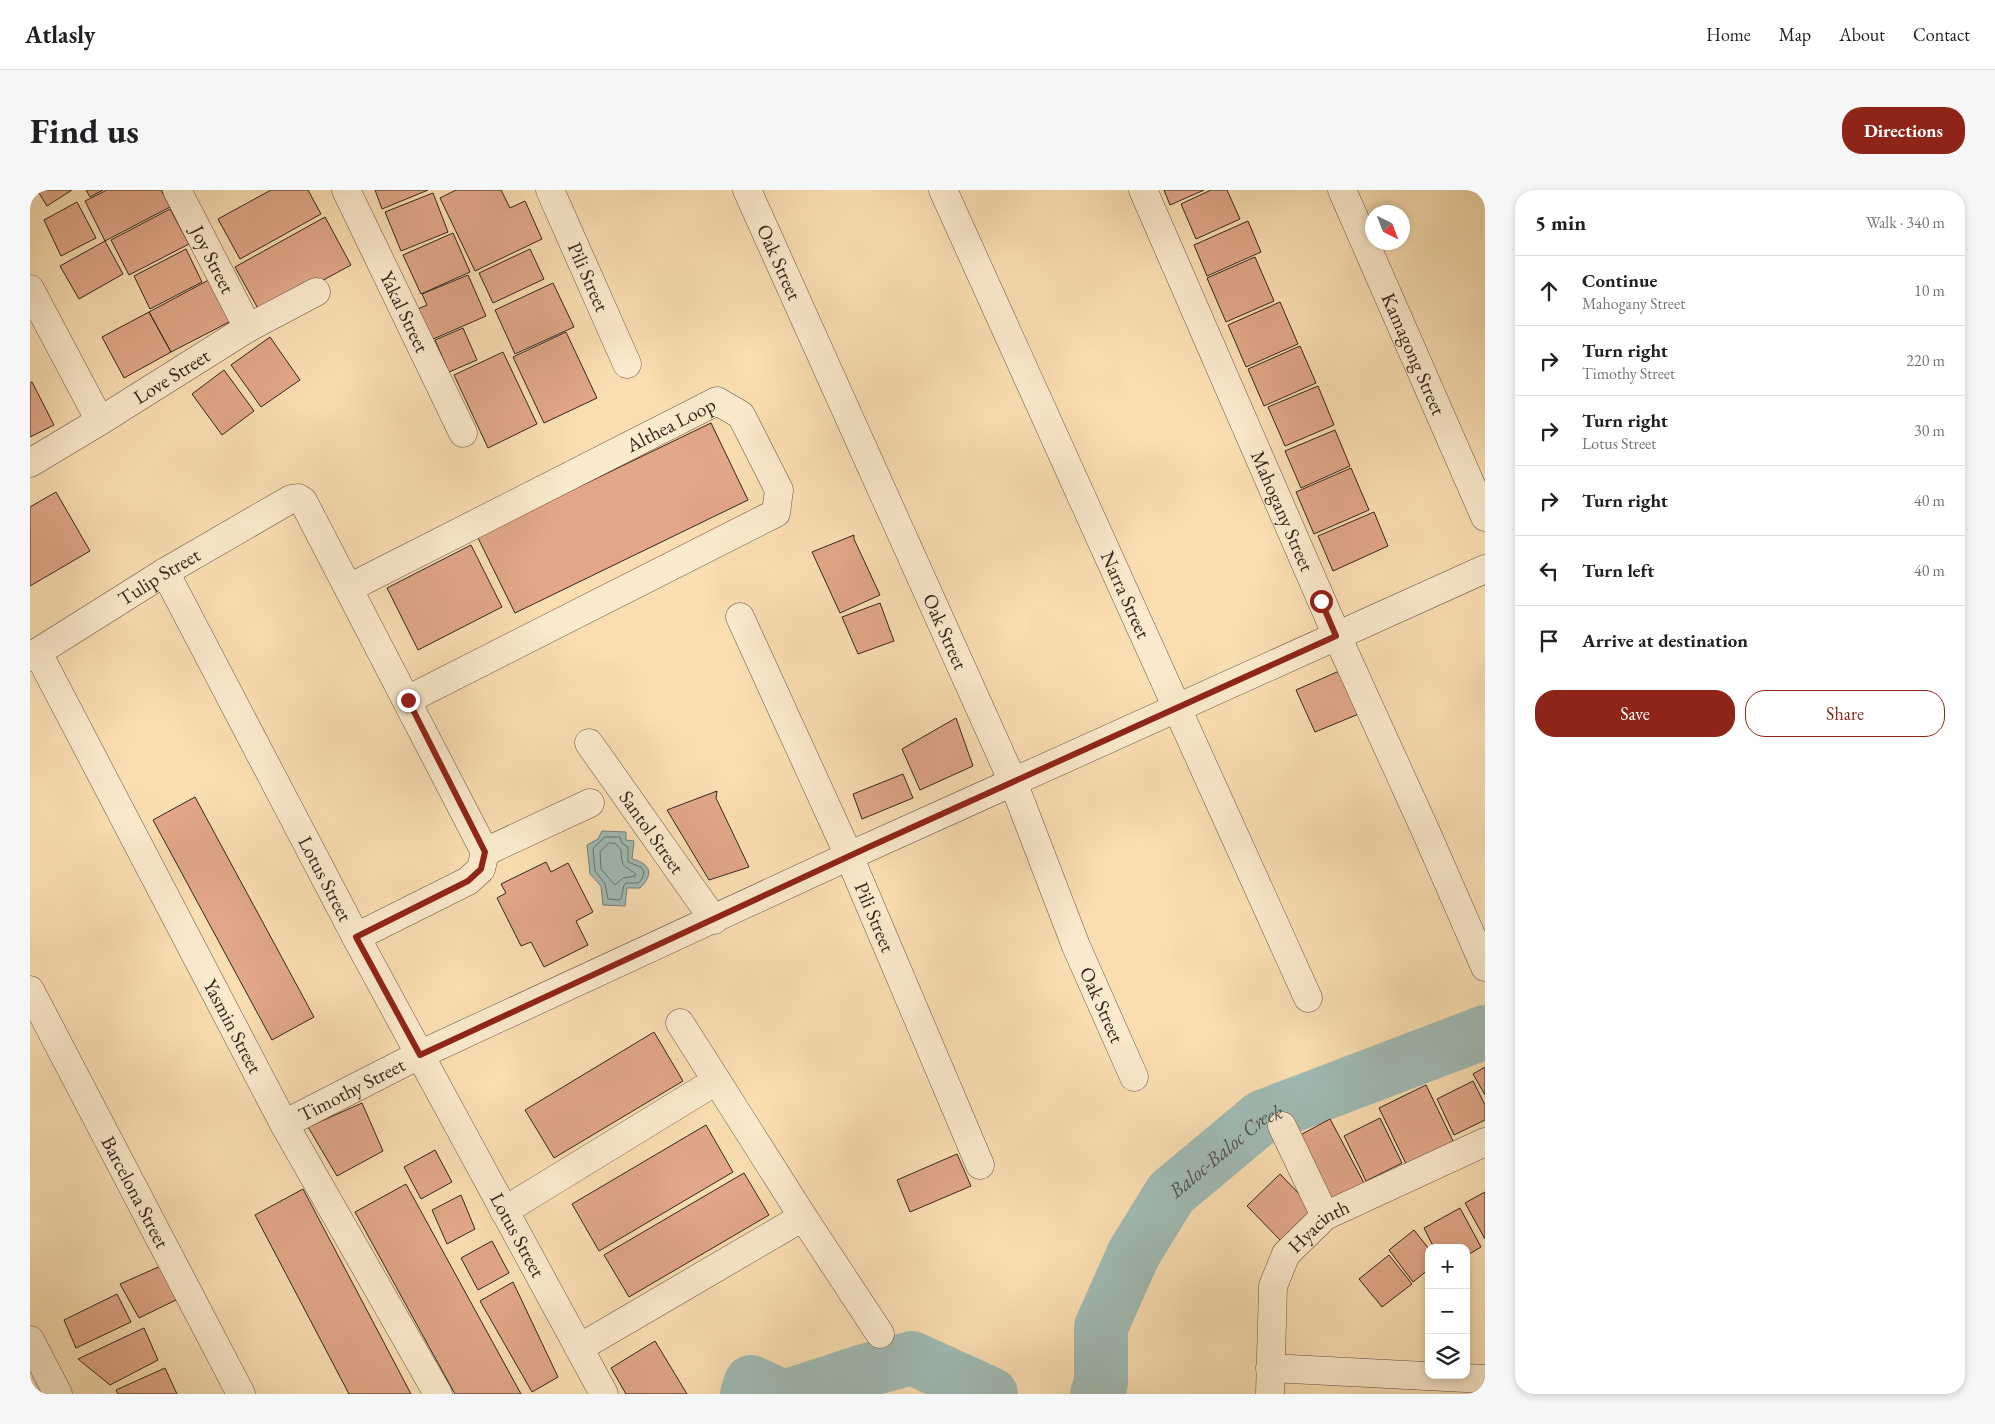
<!DOCTYPE html>
<meta charset="utf-8">
<style>
:root{--surface:#fff;--page:#f6f6f6;--text:#202124;--muted:#757577;--line:#e0e0e0;--accent:#8f2418}
body{margin:0;font-family:"EB Garamond",serif;background:var(--page);color:var(--text)}
.controls{position:absolute;right:15px;bottom:15px;display:grid;overflow:hidden;border-radius:10px;box-shadow:0 2px 8px #0003}
.controls button{width:45px;height:45px;display:grid;place-items:center;padding:0;border:0;border-bottom:1px solid var(--line);background:var(--surface);color:var(--text);font:25px sans-serif}
.compass{position:absolute;left:1335px;top:15px;width:45px;height:45px;border-radius:50%;background:var(--surface);box-shadow:0 2px 8px #0003;rotate:138deg}
.stop{position:absolute;width:15px;height:15px;margin:-11px;border:4px solid #8f2418;border-radius:50%;background:#fff}
.stop.end{background:#8f2418;border-color:#fff;box-shadow:0 1px 5px #0008}
.list{margin:0;padding:0;list-style:none}
h2{display:flex;justify-content:space-between;align-items:center;height:65px;margin:0;padding:0 20px;font-size:21px}
h2 small{font-size:16px;font-weight:400;color:var(--muted)}
.list li{display:grid;grid-template-columns:32px 1fr auto;gap:15px;align-items:center;box-sizing:border-box;height:70px;padding:0 20px;border-top:1px solid var(--line)}
.list b{display:block;font-size:19px;white-space:nowrap}
.list p{margin:0;font-size:16px;white-space:nowrap;color:var(--muted)}
.list em{font-size:16px;font-style:normal;color:var(--muted)}
.actions{display:flex;gap:10px;padding:15px 20px}
.actions a{flex:1;padding:11px 0;border:1px solid var(--accent);border-radius:20px;text-align:center;font-size:18px;color:var(--accent)}
.actions .main{background:var(--accent);color:#fff}
.icon{flex:none;width:28px;height:28px;fill:none;stroke:currentColor;stroke-width:2;stroke-linecap:round;stroke-linejoin:round}
.map{position:relative;flex:none;width:1455px;height:1204px;overflow:hidden;border-radius:20px}
header{display:flex;align-items:center;gap:30px;box-sizing:border-box;height:70px;padding:0 25px;background:var(--surface);border-bottom:1px solid var(--line)}
header strong{font-size:24px}
nav{display:flex;gap:28px;margin-inline-start:auto;font-size:18px}
.intro{display:flex;align-items:center;justify-content:space-between;box-sizing:border-box;height:120px;padding:0 30px}
h1{margin:0;font-size:35px}
.button{padding:12px 22px;border-radius:20px;background:var(--accent);color:#fff;font-size:18px;font-weight:700}
main{display:flex;gap:30px;padding:0 30px}
aside{flex:1;background:var(--surface);border-radius:20px;box-shadow:0 2px 8px #0003}
.map>svg:first-child{display:block}
.water{fill:#a0bbb4;stroke:#747f78}
.lines{fill:none;stroke-linecap:round;stroke-linejoin:round}
.shore{stroke:#697069;stroke-width:1}
.river{stroke:#a0bbb4;stroke-width:54}
.building{fill:#e1a788;stroke:#32261e}
.minor-casing{stroke:#645443;stroke-width:29}
.minor{stroke:#fbeacd;stroke-width:28}
.route{stroke:#8f2418;stroke-width:6}
.labels{text-anchor:middle;dominant-baseline:central;stroke-width:5;stroke-linejoin:round;paint-order:stroke}
.street-label{font-size:20px;fill:#32261e;stroke:#fbeacd}
.water-label{font-size:21px;font-style:italic;fill:#53534b;stroke:#fbeacd}
</style>
<header>
<strong>Atlasly</strong>
<nav><a>Home</a><a>Map</a><a>About</a><a>Contact</a></nav>
</header>
<div class="intro"><h1>Find us</h1><a class="button">Directions</a></div>
<main>
<div class="map">
<svg width="1455" height="1204" viewBox="0 0 1455 1204">
<rect width="100%" height="100%" fill="#f9deb2"/>
<filter id="stains"><feTurbulence type="fractalNoise" baseFrequency=".004" numOctaves="4"/><feColorMatrix values="0 0 0 0 .2 0 0 0 0 .09 0 0 0 0 .02 0 0 0 .5 -.17"/></filter>
<radialGradient id="worn" r=".72"><stop offset=".6" stop-color="#630" stop-opacity="0"/><stop offset="1" stop-color="#630" stop-opacity=".3"/></radialGradient>
<!-- water -->
<path class="water" d="M572 641 596 642V650L604 651 602 669C621 674 624 684 610 698H597L595 716 573 715 571 696 560 684 557 655 568 649Z"/>
<g class="lines">
<!-- shore -->
<path class="shore" d="M575 647H590L592 653 598 657V672L611 677 614 682 612 689 608 693H597L594 695 591 709 589 710 578 709 575 694 565 681 563 659Z
M579 653H585L591 660C592 678 593 675 606 684L605 686 593 688 585 695 571 679 570 662Z"/>
<!-- river -->
<g class="river">
<path d="M717 1204 721 1192 747 1204"/>
<path d="M764 1204 834 1181 882 1168 961 1204"/>
<path id="s1" d="M1067 1204 1071 1193V1137L1104 1063 1141 1003 1232 927 1455 842"/>
</g>
</g>
<!-- building -->
<path class="building" d="M7 0H42L17 16Z
M56 0H73L60 7Z
M77 0H131L140 17 75 51 55 11Z
M241 0H278L291 24 210 69 188 29Z
M345 0H398L352 19Z
M426 0H471L480 18 495 11 512 49 445 81 410 8Z
M1134 0H1174L1140 15Z
M1181 0H1197L1210 29 1166 49 1151 14Z
M403 3 418 42 371 61 355 22Z
M47 12 66 48 31 66 14 30Z
M140 19 159 54 99 85 81 50Z
M295 27 321 75 231 124 205 77Z
M1218 31 1231 62 1177 86 1164 55Z
M423 43 440 82 391 104 373 65Z
M75 51 93 84 49 109 30 76Z
M156 59 172 92 120 119 104 86Z
M500 59 514 89 463 113 449 83Z
M1225 67 1244 111 1196 132 1177 88Z
M438 85 456 126 401 150 388 119 397 115 392 104Z
M186 86 207 128 141 162 119 122Z
M523 93 544 137 485 164 465 120Z
M1250 112 1268 154 1216 177 1198 135Z
M119 122 141 162 94 188 72 147Z
M433 138 447 170 419 182 405 150Z
M536 142 567 208 514 233 483 167Z
M240 147 270 190 231 217 201 175Z
M1270 156 1286 193 1234 216 1218 179Z
M473 162 507 234 458 258 424 185Z
M194 180 224 221 192 245 162 204Z
M2 192 24 235 0 247V193Z
M1288 196 1304 235 1255 256 1238 217Z
M681 233 718 310 485 423 447 346Z
M1305 240 1320 276 1271 298 1255 261Z
M1321 278 1339 320 1284 344 1266 302Z
M26 302 60 361 0 396V317Z
M1344 322 1358 356 1303 381 1288 346Z
M824 345V349L850 405 810 423 782 362Z
M441 355 472 417 388 460 357 398Z
M850 413 864 451 828 464 812 427Z
M1316 478 1336 521 1285 542 1266 500Z
M926 528 943 576 890 600 872 559Z
M873 584 883 608 832 629 823 604Z
M687 601 686 608 719 677 679 690 637 620Z
M165 607 284 827 242 850 123 630Z
M516 672 521 682 538 673 563 722 546 731 558 755 514 777 501 752 491 756 467 708 476 703 471 694Z
M624 842 653 891 524 968 495 920Z
M1455 877V905L1443 884Z
M1443 891 1455 915V930L1424 945 1407 909Z
M1396 895 1426 957 1379 980 1349 918Z
M332 913 353 961 307 986 278 937Z
M1350 928 1372 973 1336 991 1314 946Z
M1300 929 1334 993 1295 1014 1261 950Z
M676 935 703 982 569 1061 542 1014Z
M405 960 422 992 391 1009 374 977Z
M927 964 941 996 880 1022 867 990Z
M714 983 739 1025 599 1107 574 1065Z
M1250 984 1273 1008 1281 1023 1255 1055 1217 1016Z
M376 994 491 1204H425L325 1022Z
M273 999 381 1204H319L225 1025Z
M1455 1002V1049L1435 1013Z
M431 1005 445 1039 417 1054 402 1020Z
M1430 1018 1451 1057 1436 1066V1058H1404L1394 1038Z
M1384 1040 1399 1059V1079L1383 1092 1359 1060Z
M462 1051 479 1083 448 1100 431 1068Z
M1359 1065 1382 1094 1352 1117 1329 1089Z
M133 1075 148 1109 109 1128 90 1094Z
M483 1092 528 1187 502 1202 450 1111Z
M87 1104 101 1132 46 1158 34 1130Z
M114 1138 128 1170 80 1195 48 1169Z
M625 1151 657 1204H596L581 1178Z
M135 1178 147 1204H88L86 1200Z"/>
<g class="lines">
<defs>
<g id="minor">
<path id="s2" d="M147 0 218 138"/>
<path id="s3" d="M316 0 433 243"/>
<path id="s4" d="M520 0 597 174"/>
<path id="s5" d="M717 0 983 592 1046 756 1104 887"/>
<path id="s6" d="M913 0 1278 808"/>
<path id="s7" d="M1113 0 1307 446 1397 644 1455 777"/>
<path id="s8" d="M1312 0 1455 327"/>
<path d="M0 99 70 231"/>
<path id="s9" d="M0 273 70 231 218 138 286 102"/>
<path id="s10" d="M135 382 326 747 574 1204"/>
<path id="s11" d="M319 398 687 211 711 225 749 300 746 323 377 510"/>
<path id="s12" d="M710 427 819 666 950 975"/>
<path id="s13" d="M8 463 254 934 408 1204"/>
<path id="s14" d="M0 467 135 382 261 309 268 308 273 311 455 662 451 679 438 691 326 747"/>
<path id="s15" d="M559 553 684 730"/>
<path d="M455 662 560 613"/>
<path id="s16" d="M0 800 211 1204"/>
<path d="M650 833 773 1027 850 1144"/>
<path id="s17" d="M254 934 389 865 819 666 1455 379"/>
<path d="M1252 936 1295 1026"/>
<path d="M474 1021 686 891"/>
<path d="M0 1150 28 1204"/>
<path d="M549 1158 773 1027"/>
<path d="M1240 1178 1455 1189"/>
<path id="s18" d="M1240 1204 1243 1096 1256 1064 1295 1026 1455 952"/>
</g>
</defs>
<!-- minor casing -->
<use href="#minor" class="minor-casing"/>
<!-- minor -->
<use href="#minor" class="minor"/>
</g>
<g class="lines">
<!-- route -->
<path class="route" d="M378 510 455 662 451 679 438 691 326 747 390 865 841 656 1306 446 1291 411"/>
</g>
<g class="labels">
<!-- street labels -->
<g class="street-label">
<text stroke="none"><textPath href="#s2" startOffset="78">Joy Street</textPath></text>
<text stroke="none"><textPath href="#s5" startOffset="79">Oak Street</textPath></text>
<text stroke="none"><textPath href="#s4" startOffset="95">Pili Street</textPath></text>
<text stroke="none"><textPath href="#s3" startOffset="135">Yakal Street</textPath></text>
<text stroke="none"><textPath href="#s8" startOffset="179">Kamagong Street</textPath></text>
<text stroke="none"><textPath href="#s9" startOffset="166">Love Street</textPath></text>
<text stroke="none"><textPath href="#s11" startOffset="361">Althea Loop</textPath></text>
<text stroke="none"><textPath href="#s7" startOffset="350">Mahogany Street</textPath></text>
<text stroke="none"><textPath href="#s14" startOffset="152">Tulip Street</textPath></text>
<text stroke="none"><textPath href="#s6" startOffset="444">Narra Street</textPath></text>
<text stroke="none"><textPath href="#s5" startOffset="484">Oak Street</textPath></text>
<text stroke="none"><textPath href="#s15" startOffset="109">Santol Street</textPath></text>
<text stroke="none"><textPath href="#s10" startOffset="346">Lotus Street</textPath></text>
<text stroke="none"><textPath href="#s12" startOffset="329">Pili Street</textPath></text>
<text stroke="none"><textPath href="#s5" startOffset="889">Oak Street</textPath></text>
<text stroke="none"><textPath href="#s13" startOffset="421">Yasmin Street</textPath></text>
<text stroke="none"><textPath href="#s17" startOffset="76">Timothy Street</textPath></text>
<text stroke="none"><textPath href="#s16" startOffset="228">Barcelona Street</textPath></text>
<text stroke="none"><textPath href="#s18" startOffset="186">Hyacinth</textPath></text>
<text stroke="none"><textPath href="#s10" startOffset="751">Lotus Street</textPath></text>
</g>
<!-- water labels -->
<g class="water-label">
<text stroke="none"><textPath href="#s1" startOffset="289">Baloc-Baloc Creek</textPath></text>
</g>
</g>
<rect width="100%" height="100%" filter="url(#stains)"/>
<rect width="100%" height="100%" fill="url(#worn)"/>
</svg>
<div class="controls">
<button>+</button>
<button>−</button>
<button><svg class="icon" aria-label="layers" viewBox="0 0 24 24"><path d="M12 4l9 5-9 5-9-5zM3 14l9 5 9-5"/></svg></button>
</div>
<svg class="compass" viewBox="-18 -18 36 36"><path d="M0-13l5 13h-10z" fill="#e53935"/><path d="M0 13l5-13h-10z" fill="#757577"/></svg>
<div class="stop" style="left:1291px;top:411px"></div>
<div class="stop end" style="left:378px;top:510px"></div>
</div>
<aside>
<h2>5 min<small>Walk · 340 m</small></h2>
<ul class="list">
<li><svg class="icon" aria-label="ahead" viewBox="0 0 24 24"><path d="M12 20V5M6 11l6-6 6 6"/></svg><div><b>Continue</b><p>Mahogany Street</p></div><em>10 m</em></li>
<li><svg class="icon" aria-label="right" viewBox="0 0 24 24"><path d="M7 20v-9h11M14 6l5 5-5 5"/></svg><div><b>Turn right</b><p>Timothy Street</p></div><em>220 m</em></li>
<li><svg class="icon" aria-label="right" viewBox="0 0 24 24"><path d="M7 20v-9h11M14 6l5 5-5 5"/></svg><div><b>Turn right</b><p>Lotus Street</p></div><em>30 m</em></li>
<li><svg class="icon" aria-label="right" viewBox="0 0 24 24"><path d="M7 20v-9h11M14 6l5 5-5 5"/></svg><div><b>Turn right</b></div><em>40 m</em></li>
<li><svg class="icon" aria-label="left" viewBox="0 0 24 24"><path d="M17 20v-9H6M10 6l-5 5 5 5"/></svg><div><b>Turn left</b></div><em>40 m</em></li>
<li><svg class="icon" aria-label="arrive" viewBox="0 0 24 24"><path d="M6 21V4h12l-3 4 3 4H6"/></svg><div><b>Arrive at destination</b></div></li>
</ul>
<div class="actions"><a class="main">Save</a><a>Share</a></div>
</aside>
</main>
